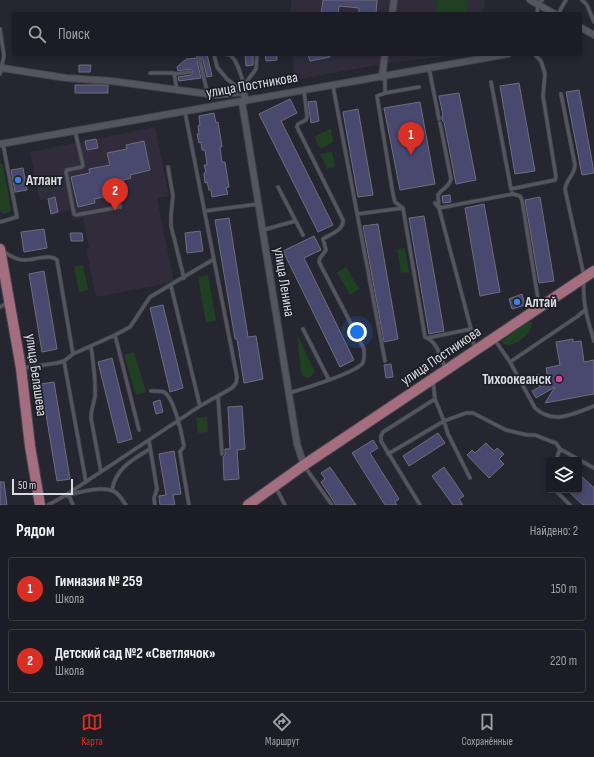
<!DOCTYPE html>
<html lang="ru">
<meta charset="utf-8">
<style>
:root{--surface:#1c1c24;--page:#292931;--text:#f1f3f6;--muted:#a0a1a6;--line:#3a3a41;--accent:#d93025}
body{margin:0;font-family:"Sofia Sans Condensed",sans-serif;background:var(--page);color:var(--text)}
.controls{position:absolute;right:12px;bottom:12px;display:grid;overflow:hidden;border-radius:4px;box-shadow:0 2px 6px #0003}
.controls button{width:36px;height:36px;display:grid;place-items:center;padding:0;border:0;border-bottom:1px solid var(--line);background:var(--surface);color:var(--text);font:20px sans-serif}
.scale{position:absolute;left:12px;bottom:10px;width:61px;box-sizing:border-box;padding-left:4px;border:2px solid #dbdbe2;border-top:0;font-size:11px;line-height:14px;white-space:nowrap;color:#dbdbe2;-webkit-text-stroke:3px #1d1d26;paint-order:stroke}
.you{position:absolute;left:357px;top:332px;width:14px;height:14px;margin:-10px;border:3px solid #fff;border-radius:50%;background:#1a73e8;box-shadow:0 0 0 6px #1a73e833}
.badge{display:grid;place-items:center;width:26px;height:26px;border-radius:50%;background:var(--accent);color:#fff;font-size:13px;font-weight:700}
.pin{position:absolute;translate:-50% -33px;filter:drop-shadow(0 1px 2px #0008)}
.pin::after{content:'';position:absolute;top:21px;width:14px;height:12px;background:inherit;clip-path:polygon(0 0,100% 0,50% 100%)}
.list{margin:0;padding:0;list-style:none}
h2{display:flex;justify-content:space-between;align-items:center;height:52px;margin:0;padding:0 16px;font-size:17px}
h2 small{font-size:13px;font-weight:400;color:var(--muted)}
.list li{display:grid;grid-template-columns:26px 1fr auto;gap:12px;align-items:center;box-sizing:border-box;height:64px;margin:0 8px 8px;padding:0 8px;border:1px solid var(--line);border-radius:4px}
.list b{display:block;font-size:15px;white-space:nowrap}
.list p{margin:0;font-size:13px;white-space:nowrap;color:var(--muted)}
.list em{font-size:13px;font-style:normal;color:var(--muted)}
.icon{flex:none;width:22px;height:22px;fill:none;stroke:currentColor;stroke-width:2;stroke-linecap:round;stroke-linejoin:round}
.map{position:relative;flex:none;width:594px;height:505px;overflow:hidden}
.search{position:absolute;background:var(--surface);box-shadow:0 2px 6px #0003;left:12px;right:12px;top:12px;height:44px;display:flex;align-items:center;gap:10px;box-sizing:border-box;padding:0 14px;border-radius:4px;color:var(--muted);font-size:15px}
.sheet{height:196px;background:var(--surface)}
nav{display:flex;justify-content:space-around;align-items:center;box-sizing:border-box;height:56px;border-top:1px solid var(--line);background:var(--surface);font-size:11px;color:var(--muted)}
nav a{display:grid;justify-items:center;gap:2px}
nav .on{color:var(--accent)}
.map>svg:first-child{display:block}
.education{fill:#302c3c}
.green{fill:#204024}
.building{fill:#49486e;stroke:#6e6e7b}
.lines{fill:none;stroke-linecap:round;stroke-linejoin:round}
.lane-casing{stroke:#44444d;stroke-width:4.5}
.street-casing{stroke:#44444d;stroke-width:8}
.primary-casing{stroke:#44444d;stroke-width:12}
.lane{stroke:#555560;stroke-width:3}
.street{stroke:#555560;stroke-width:6}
.primary{stroke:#a46e80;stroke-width:10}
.shop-dot{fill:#3f7fe0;stroke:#1d1d26;stroke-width:1.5}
.hotel-dot{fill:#d1479c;stroke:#1d1d26;stroke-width:1.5}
.labels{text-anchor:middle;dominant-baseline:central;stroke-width:3.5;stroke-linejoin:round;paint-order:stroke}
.street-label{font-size:15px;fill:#dbdbe2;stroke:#1d1d26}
.poi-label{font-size:15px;font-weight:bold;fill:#dbdbe2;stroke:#1d1d26;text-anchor:start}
</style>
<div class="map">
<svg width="594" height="505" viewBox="0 0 594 505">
<rect width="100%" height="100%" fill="#262630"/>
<!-- education -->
<path class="education" d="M291 0H485L483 14H291Z
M293 54H461L383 64 294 80Z
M155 127 169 196 157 198 174 282 96 297 86 249 89 248 83 218 73 220 70 210 51 214 48 199 40 200 30 152Z"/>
<!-- green -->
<path class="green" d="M437 0H468L467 14H436Z
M331 128 333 142 321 149 314 137Z
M332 152 335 167 327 169 320 154Z
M0 163 3 165 11 209 10 212 3 214 0 211Z
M405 248 409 272 401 273 397 249Z
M83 265 88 290 79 292 74 266Z
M346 267 359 289 350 295 337 272Z
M208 275 216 321 206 322 198 277Z
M529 321 532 322C531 326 531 329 529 332 524 339 511 348 503 344L502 341Z
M297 334 314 370C314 375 312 376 308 378L303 376 301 372Z
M134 352 146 392 136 395 124 355Z
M207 417 208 432 198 433 196 418Z"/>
<!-- building -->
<path class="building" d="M323 0H377L376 14H359V8L339 6 338 14H321Z
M197 54H207L212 76 207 77 203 60 200 58 197 61 201 78 179 81 178 77 191 75 193 71 190 69 178 71 177 67 186 59 197 58Z
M245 54H253V65L246 66Z
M265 54H277V60L266 61Z
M308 54H329L330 57 310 61Z
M79 65H91L90 72H79Z
M519 83 535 171 515 174 500 86Z
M75 85H108V93H75Z
M579 90 594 172V173L582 175 566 92Z
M459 93 476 180 456 184 444 122 442 120V116L443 115 439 96Z
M290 99 297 113 281 121 333 225 318 232 259 114Z
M316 101 319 121 311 123 308 102Z
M420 102 435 184 400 190 384 108Z
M358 109 373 195 358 197 343 112Z
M214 113 216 123 218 122 222 147H220L221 155 222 162H225L229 187 226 188 228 194 212 197 211 190H209L207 182 205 183 204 173 206 172 204 165H207L206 157 205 150H202L201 142 199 143 197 134H199L198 126 200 125 199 116Z
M96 139 98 148 87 150 85 141Z
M144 141 150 170 130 175 131 178 111 183 113 195 94 199 95 203 78 207 71 177 90 173 89 169 110 165 107 153 127 149 126 145Z
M23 168 27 190 15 192 11 170Z
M450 195 451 202 443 203 442 196Z
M55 197 58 212 51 214 48 199Z
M540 197 554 281 539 283 525 200Z
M484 204 500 292 480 296 465 208Z
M424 216 444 331 429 334 409 218Z
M229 218 248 337 256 336 263 379 244 383 237 339H235L215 220Z
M378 224 398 339 384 342 363 226Z
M44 229 47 248 24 252 21 232Z
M200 231 203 251 187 253 185 233Z
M70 233H82L83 241H71Z
M314 236 321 250 304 258 354 360 340 367 283 251Z
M44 271 57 349 42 352 29 274Z
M522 294 525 305 512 309 509 299Z
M163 305 183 388 170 392 150 308Z
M573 339V342L581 341 584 362 594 360V394L545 403 555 387 536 398 532 391 541 386 533 382 537 374 548 379 546 368 560 365 556 342Z
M112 358 132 439 118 443 98 362Z
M391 364 393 377 386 378 384 365Z
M54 382 70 479 57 481 41 384Z
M160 400 163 412 156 414 153 402Z
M242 406 245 449 237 450 239 479 224 480 223 457 225 455V449H230L228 407Z
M438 433 445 443 409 466 403 456Z
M373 440 378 448 370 453 399 499 395 502 397 505H385L352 453Z
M486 443 494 451 497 448 504 454 499 459 504 464 489 478 467 455 472 450 475 453Z
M174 451 181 494 173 495 175 505H160L159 496 166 495 159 454Z
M330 467 356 505H336L321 482 325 479 321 473Z
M444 467 464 496 459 499 463 505H453L432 476Z
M579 474 594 488V505H583L567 490H579Z
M0 482H4L7 505H0Z"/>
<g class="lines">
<defs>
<path id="lane" d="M582 0 587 5 594 22
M537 14 538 5 542 0
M558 14 566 0
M0 29 4 56 0 74
M214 54 217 67 227 79 242 91
M224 54C225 54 230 55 230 55 237 59 242 78 244 85
M200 61 206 87 207 90 212 92
M429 68 439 119
M150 73H174L177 90
M175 74 190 72
M491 82 511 189 555 180 556 177 543 96 545 74 541 61 534 54
M333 86 385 361
M243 92 244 85 256 69 257 54
M385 93V77
M561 94 575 165C575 175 566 179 565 189L584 276
M440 123 451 179C448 189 443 187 438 195L439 208 471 329 474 345
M75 131 83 165 82 167 67 170 66 172 74 214 76 215 120 207 115 185
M168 167 173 196 171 215V226L184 278
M278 187 303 235
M513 194 520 196 522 200 539 305
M435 203 439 208 513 194 512 193
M403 208 425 337 427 338 471 329
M205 211 258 204
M357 214 403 208 395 202 393 194 377 96 385 93 419 87
M0 222 17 217 3 144
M263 230 295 221
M3 251C9 255 16 260 23 260 33 261 49 253 57 260L73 354
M584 281C582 303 588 321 594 341
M171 286 200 406
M0 307 7 303
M303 329 329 380
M115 335 139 430
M427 338C437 343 440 355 444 365
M494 339 510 362 535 408C553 425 574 414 594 406
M91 346C93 362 96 379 95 396 94 403 91 410 91 418L101 472
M64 361 86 482
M510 362 578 316 585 310
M23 368 57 363 64 361 73 354 115 335 130 327 150 297 214 259
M433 381 435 399 444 421 466 413H473L506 430 527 435H535L550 441 556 443 560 449 594 468
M151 391C155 391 160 391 164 392 174 398 182 434 184 446L180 452 189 505
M289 393C303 389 352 374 362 364 365 361 364 354 364 349L319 262 320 258 326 250 323 239C331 234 344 230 343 220L297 127 298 124 306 120 307 116 304 91
M218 397 222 454
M149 441 157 489 154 498 155 505
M388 454 444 421 448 434 470 478
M556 460 560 449
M305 467 332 505
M276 488 285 505
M112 490C116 468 132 460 150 449
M555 490 570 505
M66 495 70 498 73 505
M68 495C80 492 101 486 113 491 119 493 122 500 126 505
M48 505 66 495 200 406 232 388 236 383 237 377 185 112
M420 505 381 441V436L383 432 435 399"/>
<path id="street" d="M530 0 555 14
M392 14 394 0
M580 27 594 35
M2 68 66 78 111 81 216 95 243 92 246 101
M382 77 385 54
M242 102 297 444 304 465
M0 144 508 54"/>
<path id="primary" d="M0 249 21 368 30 446 40 505
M248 505 304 465 594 271"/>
</defs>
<!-- lane casing -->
<use href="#lane" class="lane-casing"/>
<!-- street casing -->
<use href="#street" class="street-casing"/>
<!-- primary casing -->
<use href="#primary" class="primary-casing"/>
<!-- lane -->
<use href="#lane" class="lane"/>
<!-- street -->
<use href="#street" class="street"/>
<!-- primary -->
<use href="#primary" class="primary"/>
</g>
<!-- markers -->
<g class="shop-dot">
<circle cx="18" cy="180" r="4"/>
<circle cx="517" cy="302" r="4"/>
</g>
<circle class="hotel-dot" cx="559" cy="379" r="4"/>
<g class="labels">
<!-- street labels -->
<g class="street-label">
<text transform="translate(252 85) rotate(-10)">улица Постникова</text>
<text transform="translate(284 282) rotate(81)">улица Ленина</text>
<text transform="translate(441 356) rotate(-34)">улица Постникова</text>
<text transform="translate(36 375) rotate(82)">улица Белашева</text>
</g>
<!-- poi labels -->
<g class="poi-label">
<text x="26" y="180">Атлант</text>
<text x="525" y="302">Алтай</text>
<text x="551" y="379" text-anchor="end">Тихоокеанск</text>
</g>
</g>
</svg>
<div class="controls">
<button><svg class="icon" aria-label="layers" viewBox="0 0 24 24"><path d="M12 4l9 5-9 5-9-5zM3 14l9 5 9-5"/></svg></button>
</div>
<div class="scale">50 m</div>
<div class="you"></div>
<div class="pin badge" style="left:411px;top:155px">1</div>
<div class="pin badge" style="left:115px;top:211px">2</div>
<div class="search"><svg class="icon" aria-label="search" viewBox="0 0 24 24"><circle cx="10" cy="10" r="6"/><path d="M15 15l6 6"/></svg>Поиск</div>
</div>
<section class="sheet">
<h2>Рядом<small>Найдено: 2</small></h2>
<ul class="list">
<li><span class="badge">1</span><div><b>Гимназия № 259</b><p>Школа</p></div><em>150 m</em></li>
<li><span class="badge">2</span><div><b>Детский сад №2 «Светлячок»</b><p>Школа</p></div><em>220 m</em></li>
</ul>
</section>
<nav>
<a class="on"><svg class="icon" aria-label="map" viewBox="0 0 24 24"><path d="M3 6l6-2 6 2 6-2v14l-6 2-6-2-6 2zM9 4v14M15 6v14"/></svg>Карта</a>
<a><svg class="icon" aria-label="directions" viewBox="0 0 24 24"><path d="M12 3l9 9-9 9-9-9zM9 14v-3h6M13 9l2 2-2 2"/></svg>Маршрут</a>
<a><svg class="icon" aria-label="saved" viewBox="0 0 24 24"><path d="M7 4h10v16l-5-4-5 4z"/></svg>Сохранённые</a>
</nav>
